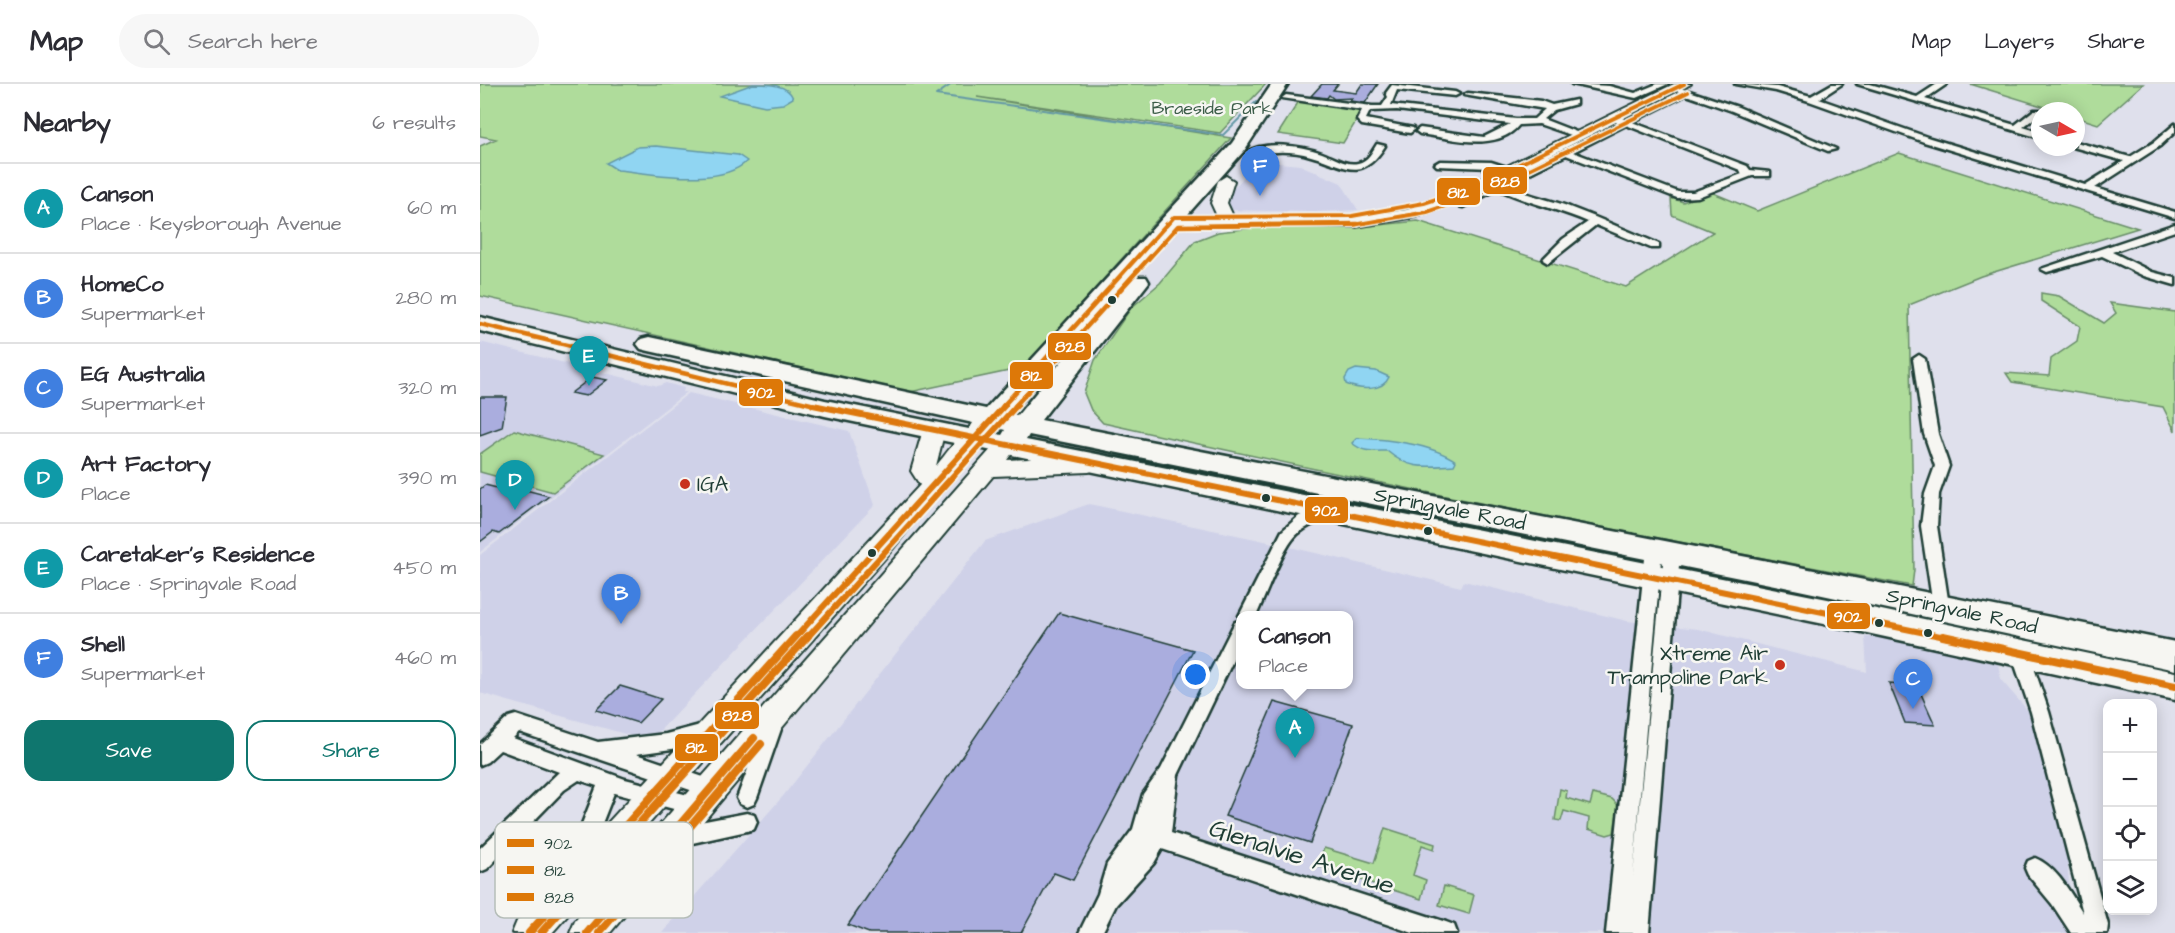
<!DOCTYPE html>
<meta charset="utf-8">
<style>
:root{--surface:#fff;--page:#f7f7f7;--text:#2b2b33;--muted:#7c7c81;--line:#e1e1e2;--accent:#0f766e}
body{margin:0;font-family:"Architects Daughter",sans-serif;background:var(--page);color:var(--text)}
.controls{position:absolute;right:18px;bottom:18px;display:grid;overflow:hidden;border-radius:12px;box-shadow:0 3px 15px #0003}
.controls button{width:54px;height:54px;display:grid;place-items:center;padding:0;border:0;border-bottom:2px solid var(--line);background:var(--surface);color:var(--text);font:30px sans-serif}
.compass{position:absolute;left:1551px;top:18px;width:54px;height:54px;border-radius:50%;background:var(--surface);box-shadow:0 3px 15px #0003;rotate:99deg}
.you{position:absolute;left:716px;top:591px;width:21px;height:21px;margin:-15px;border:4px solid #fff;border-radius:50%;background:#1a73e8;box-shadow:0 0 0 9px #1a73e833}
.badge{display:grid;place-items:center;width:39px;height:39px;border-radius:50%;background:var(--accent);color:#fff;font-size:20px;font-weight:700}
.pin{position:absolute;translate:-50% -50px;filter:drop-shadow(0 2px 3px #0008)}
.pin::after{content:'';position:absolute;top:32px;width:21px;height:18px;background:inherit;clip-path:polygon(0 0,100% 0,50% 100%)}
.popup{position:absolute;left:756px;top:527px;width:117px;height:78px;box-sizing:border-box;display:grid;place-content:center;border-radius:12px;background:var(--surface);filter:drop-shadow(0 2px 4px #0005);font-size:20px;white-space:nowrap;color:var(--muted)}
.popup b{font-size:22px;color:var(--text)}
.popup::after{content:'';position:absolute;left:50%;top:100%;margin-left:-12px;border:12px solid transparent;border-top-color:var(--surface)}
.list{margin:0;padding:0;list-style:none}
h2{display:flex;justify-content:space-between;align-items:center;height:78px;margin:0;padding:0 24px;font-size:26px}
h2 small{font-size:20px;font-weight:400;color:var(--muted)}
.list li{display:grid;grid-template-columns:39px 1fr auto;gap:18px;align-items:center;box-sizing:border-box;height:90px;padding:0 24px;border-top:2px solid var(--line)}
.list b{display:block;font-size:22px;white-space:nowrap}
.list p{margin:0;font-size:20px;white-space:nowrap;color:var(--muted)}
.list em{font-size:20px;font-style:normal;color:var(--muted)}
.actions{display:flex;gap:12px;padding:18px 24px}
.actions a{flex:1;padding:14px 0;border:2px solid var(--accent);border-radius:18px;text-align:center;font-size:21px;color:var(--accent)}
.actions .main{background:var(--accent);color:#fff}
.icon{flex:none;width:33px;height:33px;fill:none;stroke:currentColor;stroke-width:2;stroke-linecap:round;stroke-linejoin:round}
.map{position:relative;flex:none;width:1695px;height:849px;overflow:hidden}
header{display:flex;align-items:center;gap:36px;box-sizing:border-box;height:84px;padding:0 30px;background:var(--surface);border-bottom:2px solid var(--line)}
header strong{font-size:28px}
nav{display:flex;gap:33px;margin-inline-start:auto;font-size:21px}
.search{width:420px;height:54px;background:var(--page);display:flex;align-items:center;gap:15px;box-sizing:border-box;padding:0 21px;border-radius:33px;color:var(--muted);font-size:22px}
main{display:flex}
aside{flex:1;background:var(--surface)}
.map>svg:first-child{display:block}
.built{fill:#cfd1e8;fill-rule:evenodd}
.green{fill:#afdc9b;stroke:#678c68;stroke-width:1.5}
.water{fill:#90d5f2;stroke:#6398a6;stroke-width:1.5}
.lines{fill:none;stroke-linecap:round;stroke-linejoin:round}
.stream{stroke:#6398a6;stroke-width:2}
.building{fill:#aaadde;stroke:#1f3d34;stroke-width:1.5}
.street-casing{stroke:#1f3d34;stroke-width:5}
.primary-casing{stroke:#1f3d34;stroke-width:4}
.highway-casing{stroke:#1f3d34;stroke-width:5}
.street{fill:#f6f6f2;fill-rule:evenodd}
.primary{fill:#f6f6f2;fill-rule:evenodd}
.highway{fill:#f6f6f2;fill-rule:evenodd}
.bus-1-far2-casing{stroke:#f6f6f2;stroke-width:8}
.bus-1-far1-casing{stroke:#f6f6f2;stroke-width:10}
.bus-1-casing{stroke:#f6f6f2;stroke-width:12}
.bus-2-far3-casing{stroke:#f6f6f2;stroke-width:7}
.bus-2-far2-casing{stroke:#f6f6f2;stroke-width:8}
.bus-2-far1-casing{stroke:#f6f6f2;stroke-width:10}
.bus-2-casing{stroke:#f6f6f2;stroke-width:12}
.bus-3-far3-casing{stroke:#f6f6f2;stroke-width:7}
.bus-3-far2-casing{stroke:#f6f6f2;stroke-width:8}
.bus-3-far1-casing{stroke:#f6f6f2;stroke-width:10}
.bus-3-casing{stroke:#f6f6f2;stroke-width:12}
.bus-1-far2{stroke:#dd7808;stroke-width:4.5}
.bus-1-far1{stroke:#dd7808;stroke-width:6}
.bus-1{stroke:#dd7808;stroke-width:8}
.bus-2-far3{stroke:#dd7808;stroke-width:4}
.bus-2-far2{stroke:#dd7808;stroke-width:4.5}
.bus-2-far1{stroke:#dd7808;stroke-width:6}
.bus-2{stroke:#dd7808;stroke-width:8}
.bus-3-far3{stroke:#dd7808;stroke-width:4}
.bus-3-far2{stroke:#dd7808;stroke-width:4.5}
.bus-3-far1{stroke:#dd7808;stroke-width:6}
.bus-3{stroke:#dd7808;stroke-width:8}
.bus-dot{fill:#1f3d34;stroke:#f6f6f2;stroke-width:2}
.poi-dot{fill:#c8321e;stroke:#f6f6f2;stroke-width:2}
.labels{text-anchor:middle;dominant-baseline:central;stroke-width:5;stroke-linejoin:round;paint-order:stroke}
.far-park-label{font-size:18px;fill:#3c5d49;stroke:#f6f6f2}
.poi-label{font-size:21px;fill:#1f3d34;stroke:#f6f6f2;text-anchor:start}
.street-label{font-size:21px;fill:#1f3d34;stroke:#f6f6f2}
.near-street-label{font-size:26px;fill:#1f3d34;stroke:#f6f6f2}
.key{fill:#f6f6f2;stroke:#b6beb9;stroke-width:1.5}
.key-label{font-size:16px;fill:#1f3d34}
.line-badge{stroke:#f6f6f2;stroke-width:2}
.badge-label{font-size:16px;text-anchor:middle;font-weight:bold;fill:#fff}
</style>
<header>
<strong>Map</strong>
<div class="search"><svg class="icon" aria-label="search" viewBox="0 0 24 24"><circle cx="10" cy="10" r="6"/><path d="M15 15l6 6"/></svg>Search here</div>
<nav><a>Map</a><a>Layers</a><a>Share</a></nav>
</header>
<main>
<aside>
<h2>Nearby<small>6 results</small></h2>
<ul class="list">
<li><span class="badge" style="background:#0f9aa8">A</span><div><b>Canson</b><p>Place · Keysborough Avenue</p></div><em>60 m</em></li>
<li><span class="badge" style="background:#3f7fe0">B</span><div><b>HomeCo</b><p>Supermarket</p></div><em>280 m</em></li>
<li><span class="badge" style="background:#3f7fe0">C</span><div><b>EG Australia</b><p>Supermarket</p></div><em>320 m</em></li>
<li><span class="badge" style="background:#0f9aa8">D</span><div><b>Art Factory</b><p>Place</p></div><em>390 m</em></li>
<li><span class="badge" style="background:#0f9aa8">E</span><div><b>Caretaker's Residence</b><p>Place · Springvale Road</p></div><em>450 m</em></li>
<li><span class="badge" style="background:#3f7fe0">F</span><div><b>Shell</b><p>Supermarket</p></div><em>460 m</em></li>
</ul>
<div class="actions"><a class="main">Save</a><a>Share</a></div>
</aside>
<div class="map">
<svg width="1695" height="849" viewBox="0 0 1695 849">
<rect width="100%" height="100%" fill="#dfe0ec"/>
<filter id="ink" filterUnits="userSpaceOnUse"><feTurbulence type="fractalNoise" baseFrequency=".0167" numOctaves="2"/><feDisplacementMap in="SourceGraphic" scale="12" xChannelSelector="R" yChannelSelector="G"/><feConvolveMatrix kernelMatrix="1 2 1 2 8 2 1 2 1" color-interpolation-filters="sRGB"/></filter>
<g filter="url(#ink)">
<!-- built -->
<path class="built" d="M778 77 820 81 861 99 878 126 835 128 748 126 745 118 748 111Z
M0 258 178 302 186 299 204 304 203 308H207L0 468Z
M209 309 369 347 395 421 170 657 0 609V471Z
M609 420 780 456 981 503 984 497 1147 537 1218 545 1387 588 1385 553H1396L1518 580 1521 596 1556 636 1585 741 1589 801 1600 849H182L304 711 505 457ZM761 532H869V600H761Z"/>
<!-- green -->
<path class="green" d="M0 0H786L740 49 497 13 751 54 543 284 430 308 0 212V62L16 55 0 52Z
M1490 0H1663L1618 40 1596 33V27H1578Z
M819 17 880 25 883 26 863 59 798 50Z
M1419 69 1658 144 1501 192 1429 221 1434 486 1432 502C1162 452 891 399 623 339L611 326 604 309 615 276 651 224 680 199 715 157 738 148 773 144 879 143 938 137 1146 203 1233 148 1192 131 1191 114 1203 118 1231 108 1277 127Z
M1561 209 1579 212 1624 239 1636 229 1630 219 1695 228V347L1683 323 1532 298 1526 289 1569 292 1571 275 1597 257 1600 242 1561 217Z
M34 346 124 370 73 408 0 388V370Z
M621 365 920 422 995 442 1153 473 1166 480 727 395Z
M1202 482 1442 531 1443 536 1199 486Z
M1473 538 1695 580V594L1482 543Z
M1080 705 1087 707 1086 714 1110 721 1113 710 1132 715 1138 721 1134 749 1127 751 1108 745 1109 734 1084 727 1081 737 1075 736Z
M905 744 955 760 954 765 942 761 933 791 946 796 941 815 838 782 844 764 894 779Z
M964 802 994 811 989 830 959 821Z"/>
<!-- water -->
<path class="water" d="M273 0C287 0 308 0 313 14L303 20 285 22 240 12Z
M176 62 258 71 267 77C240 104 172 89 137 86L126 79 158 63Z
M876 285 896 287 909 293C903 308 879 306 866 300L865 295 869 288Z
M877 354C907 355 951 360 976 377L974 381C945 383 929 386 907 367 893 367 884 369 872 359Z"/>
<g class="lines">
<!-- stream -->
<path class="stream" d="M472 0 456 11 743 51 776 18"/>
</g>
<!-- building -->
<path class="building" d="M842 0H858L853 6 876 9 882 0H898L885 19 870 17 872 14 854 15 849 11 847 14 831 12Z
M112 293 127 296 106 312 91 309Z
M0 313H27L22 343 0 351Z
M5 401 41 410 46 406 69 412 19 450 13 448 0 458V405Z
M579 529 713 566 593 796 574 789 541 849H389L368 841Z
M1409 599 1437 601 1455 641 1425 639Z
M140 602 150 605 181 615 158 639 116 626Z
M794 618 873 640 830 759 745 732Z"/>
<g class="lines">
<defs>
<path id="street" d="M1092 0 1129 2 1155 9 1177 0H1188L1156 14Z
M1255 0 1297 3 1331 12 1352 0H1362L1339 15 1450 54 1605 101 1644 77 1593 63H1596V58L1650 73 1674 58 1695 40V48L1680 62 1615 104 1695 128V134L1444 58 1329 17 1296 7Z
M1377 0H1390L1437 13 1457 0H1467L1445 15 1535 41 1554 26H1560V30L1543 43 1560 48V54Z
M912 1 975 8 979 10 975 12 917 6 911 21 1036 35H1054L1065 25 984 11 988 9 1061 17 1072 21 1096 16V20L1074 26 1063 35 1104 51 1097 53 1059 40 1039 41C1016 69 970 54 940 50L936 47 940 44 1004 53 1030 40 917 26 890 27 886 35 933 44 934 46 930 49 882 41 877 36 882 26 802 14 806 11 892 22H902L908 13 906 9Z
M1197 3 1258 23 1356 65 1348 67 1252 27 1206 11 1152 38 1267 82 1270 86 1290 88V92H1272L1218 113 1197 114 1086 71 1026 101C1047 112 1070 115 1092 124 1121 135 1150 148 1179 160V164H1171L1116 141 1068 179 1063 176 1064 174 1083 155 1108 138C1078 125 1047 119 1018 105L983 123 974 121 1010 102V97L1018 98 1138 39 1131 36V32L1145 35 1199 8 1193 5ZM1146 41 1260 86 1262 90 1213 108H1198L1093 68Z
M897 60 905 62C881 100 865 81 831 72 811 66 790 67 770 72L765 69C784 56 822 62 842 69 853 73 866 82 878 79 888 77 892 68 897 60Z
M960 77 1011 78 1033 85 1028 88 1011 84 957 82 955 80Z
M1695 140V147L1632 168 1672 188 1695 194V201L1664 192 1622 172 1567 188 1561 185Z
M1439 271 1445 275 1458 350 1469 382 1459 410 1457 442 1469 522 1467 527 1461 528 1455 527 1453 522 1441 442 1445 410 1455 382 1444 350 1433 275Z
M848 421 853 422 856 426C849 436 824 440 813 455 800 471 786 511 776 532H761V560L698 691 691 749 966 838 974 841 977 849H933L682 765 674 779 636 821 622 849H599L618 810 627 780 653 745 663 710 681 685 755 538 761 536 759 532 802 447 819 432Z
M1174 459 1180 461 1182 465 1153 792 1184 469 1186 465H1198L1200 469 1169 849H1126L1166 465 1168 461Z
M1540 562 1546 564 1549 569 1569 628 1628 841 1627 849H1591L1572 820 1548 791 1545 784 1548 777 1555 774C1576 782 1591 810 1603 829L1551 628 1531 569 1534 564Z
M36 631 118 658 186 650 224 640 231 642 233 648 231 654 199 664 156 670 238 698 241 704 238 710 231 713 39 648 33 654 145 695 216 713 223 715 226 722 223 729 216 731 134 709 100 795 93 798 86 795 83 788 117 702 99 696 84 706 7 785 0 788V764L79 688 20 666 7 678 0 681V660L29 633Z
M292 637 299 639 301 645 277 714 274 720 267 723 260 720 257 714 283 645 285 639Z
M267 729 274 731 277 738 274 745 267 747 194 763 187 760 184 753 187 746 194 743Z"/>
<path id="primary" d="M1194 0H1211L978 118 936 133 876 143 690 142 682 137 690 132H737L731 119 738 97 746 92 754 97 747 119 753 132 876 133 927 126 966 112Z
M454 339 462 341 465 346 456 382C468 369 481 343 501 349L504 354 406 473 72 849H32L37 837 440 401 431 387 443 346 446 341Z
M528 353 536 355 539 360 527 376 609 372 617 375 620 380 617 385 609 388 513 392 130 849H90L95 837 520 355Z"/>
<path id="highway" d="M792 0H808L764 67 652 193H666L669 198 561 336 1314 482 1695 558V586L1314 505 549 351 546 356 1373 520 1695 588V616L1373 546 345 332 0 247V233L345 316 489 345 493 339 169 267 161 265 157 260 161 255 169 253 506 325 752 59ZM639 207 537 332 530 330ZM517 344 525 346 522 351 513 349Z"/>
</defs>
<!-- street casing -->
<use href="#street" class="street-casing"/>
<!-- primary casing -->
<use href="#primary" class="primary-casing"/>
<!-- highway casing -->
<use href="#highway" class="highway-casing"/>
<!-- street -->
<use href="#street" class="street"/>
<!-- primary -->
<use href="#primary" class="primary"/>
<!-- highway -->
<use href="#highway" class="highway"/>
<defs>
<path id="bus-1-far2" d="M0 240 339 322"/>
<path id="bus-1-far1" d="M333 321 1470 554"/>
<path id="bus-1" d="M1463 552 1695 602"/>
<path id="bus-2-far3" d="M686 142 694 133 872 132 944 119 990 104 1204 0"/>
<path id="bus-2-far2" d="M523 322 687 140"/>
<path id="bus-2-far1" d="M315 554 525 321"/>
<path id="bus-2" d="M49 849 316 552
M107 849 274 654"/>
<path id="bus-3-far3" d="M727 142 873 141 947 128 994 112 1208 8"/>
<path id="bus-3-far2" d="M535 322 698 142 877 140"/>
<path id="bus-3-far1" d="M327 554 537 321"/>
<path id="bus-3" d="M61 849 328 552
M119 849 281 660"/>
</defs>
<!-- bus-1-far2 casing -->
<use href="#bus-1-far2" class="bus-1-far2-casing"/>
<!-- bus-1-far1 casing -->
<use href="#bus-1-far1" class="bus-1-far1-casing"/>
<!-- bus-1 casing -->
<use href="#bus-1" class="bus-1-casing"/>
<!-- bus-2-far3 casing -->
<use href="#bus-2-far3" class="bus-2-far3-casing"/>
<!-- bus-2-far2 casing -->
<use href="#bus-2-far2" class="bus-2-far2-casing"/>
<!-- bus-2-far1 casing -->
<use href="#bus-2-far1" class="bus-2-far1-casing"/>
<!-- bus-2 casing -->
<use href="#bus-2" class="bus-2-casing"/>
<!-- bus-3-far3 casing -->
<use href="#bus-3-far3" class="bus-3-far3-casing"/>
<!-- bus-3-far2 casing -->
<use href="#bus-3-far2" class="bus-3-far2-casing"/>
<!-- bus-3-far1 casing -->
<use href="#bus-3-far1" class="bus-3-far1-casing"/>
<!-- bus-3 casing -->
<use href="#bus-3" class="bus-3-casing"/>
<!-- bus-1-far2 -->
<use href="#bus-1-far2" class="bus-1-far2"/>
<!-- bus-1-far1 -->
<use href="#bus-1-far1" class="bus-1-far1"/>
<!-- bus-1 -->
<use href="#bus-1" class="bus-1"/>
<!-- bus-2-far3 -->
<use href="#bus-2-far3" class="bus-2-far3"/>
<!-- bus-2-far2 -->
<use href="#bus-2-far2" class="bus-2-far2"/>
<!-- bus-2-far1 -->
<use href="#bus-2-far1" class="bus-2-far1"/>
<!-- bus-2 -->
<use href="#bus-2" class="bus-2"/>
<!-- bus-3-far3 -->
<use href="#bus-3-far3" class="bus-3-far3"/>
<!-- bus-3-far2 -->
<use href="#bus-3-far2" class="bus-3-far2"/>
<!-- bus-3-far1 -->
<use href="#bus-3-far1" class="bus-3-far1"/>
<!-- bus-3 -->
<use href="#bus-3" class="bus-3"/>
</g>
</g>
<!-- markers -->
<g class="bus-dot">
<circle cx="632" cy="216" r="5"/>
<circle cx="786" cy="414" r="5"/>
<circle cx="948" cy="447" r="5"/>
<circle cx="392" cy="469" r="5"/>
<circle cx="1399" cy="539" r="5"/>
<circle cx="1448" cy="549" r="5"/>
</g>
<g class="poi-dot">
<circle cx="205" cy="400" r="6"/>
<circle cx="1300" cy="581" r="6"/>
</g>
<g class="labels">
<!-- far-park labels -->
<g class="far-park-label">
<text x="732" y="24">Braeside Park</text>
</g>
<!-- poi labels -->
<g class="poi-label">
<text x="217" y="400">IGA</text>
<text x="1288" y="569" text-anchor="end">Xtreme Air<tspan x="1288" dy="24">Trampoline Park</tspan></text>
</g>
<!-- street labels -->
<g class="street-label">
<text transform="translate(970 425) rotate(11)">Springvale Road</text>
<text transform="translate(1482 527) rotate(12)">Springvale Road</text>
</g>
<!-- near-street labels -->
<g class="near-street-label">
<text transform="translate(822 773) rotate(18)">Glenalvie Avenue</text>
</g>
</g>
<!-- legend -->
<rect x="15" y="738" width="198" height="96" rx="9" class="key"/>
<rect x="27" y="755" width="27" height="8" fill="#dd7808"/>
<rect x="27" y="782" width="27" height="8" fill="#dd7808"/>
<rect x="27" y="809" width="27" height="8" fill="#dd7808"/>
<g class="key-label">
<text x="64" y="765">902</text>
<text x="64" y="792">812</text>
<text x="64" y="819">828</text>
</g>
<g class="line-badge">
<rect x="1002" y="82" width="46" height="29" rx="6" fill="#dd7808"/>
<rect x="956" y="93" width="45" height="29" rx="6" fill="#dd7808"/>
<rect x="567" y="248" width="45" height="29" rx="6" fill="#dd7808"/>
<rect x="529" y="277" width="45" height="29" rx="6" fill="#dd7808"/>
<rect x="258" y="294" width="46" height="29" rx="6" fill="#dd7808"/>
<rect x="824" y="412" width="45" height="28" rx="6" fill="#dd7808"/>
<rect x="1346" y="518" width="45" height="28" rx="6" fill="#dd7808"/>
<rect x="234" y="617" width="46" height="29" rx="6" fill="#dd7808"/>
<rect x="194" y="649" width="45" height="29" rx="6" fill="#dd7808"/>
</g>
<g class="badge-label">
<text x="1025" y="103">828</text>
<text x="978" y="114">812</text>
<text x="590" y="268">828</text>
<text x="551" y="297">812</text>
<text x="281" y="314">902</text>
<text x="846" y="432">902</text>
<text x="1368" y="538">902</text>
<text x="257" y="637">828</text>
<text x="216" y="669">812</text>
</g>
</svg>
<div class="controls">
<button>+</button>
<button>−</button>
<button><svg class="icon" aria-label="locate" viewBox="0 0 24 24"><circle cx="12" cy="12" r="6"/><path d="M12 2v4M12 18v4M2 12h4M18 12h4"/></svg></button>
<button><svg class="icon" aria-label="layers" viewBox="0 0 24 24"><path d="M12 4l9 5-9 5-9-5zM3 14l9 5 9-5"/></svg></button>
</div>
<svg class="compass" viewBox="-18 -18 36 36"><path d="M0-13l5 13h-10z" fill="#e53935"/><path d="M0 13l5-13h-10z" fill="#7c7c81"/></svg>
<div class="you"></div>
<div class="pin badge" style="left:815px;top:674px;background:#0f9aa8">A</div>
<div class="popup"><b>Canson</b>Place</div>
<div class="pin badge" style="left:141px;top:540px;background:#3f7fe0">B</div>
<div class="pin badge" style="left:1433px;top:625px;background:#3f7fe0">C</div>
<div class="pin badge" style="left:35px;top:426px;background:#0f9aa8">D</div>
<div class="pin badge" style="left:109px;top:302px;background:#0f9aa8">E</div>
<div class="pin badge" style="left:780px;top:112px;background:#3f7fe0">F</div>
</div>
</main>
